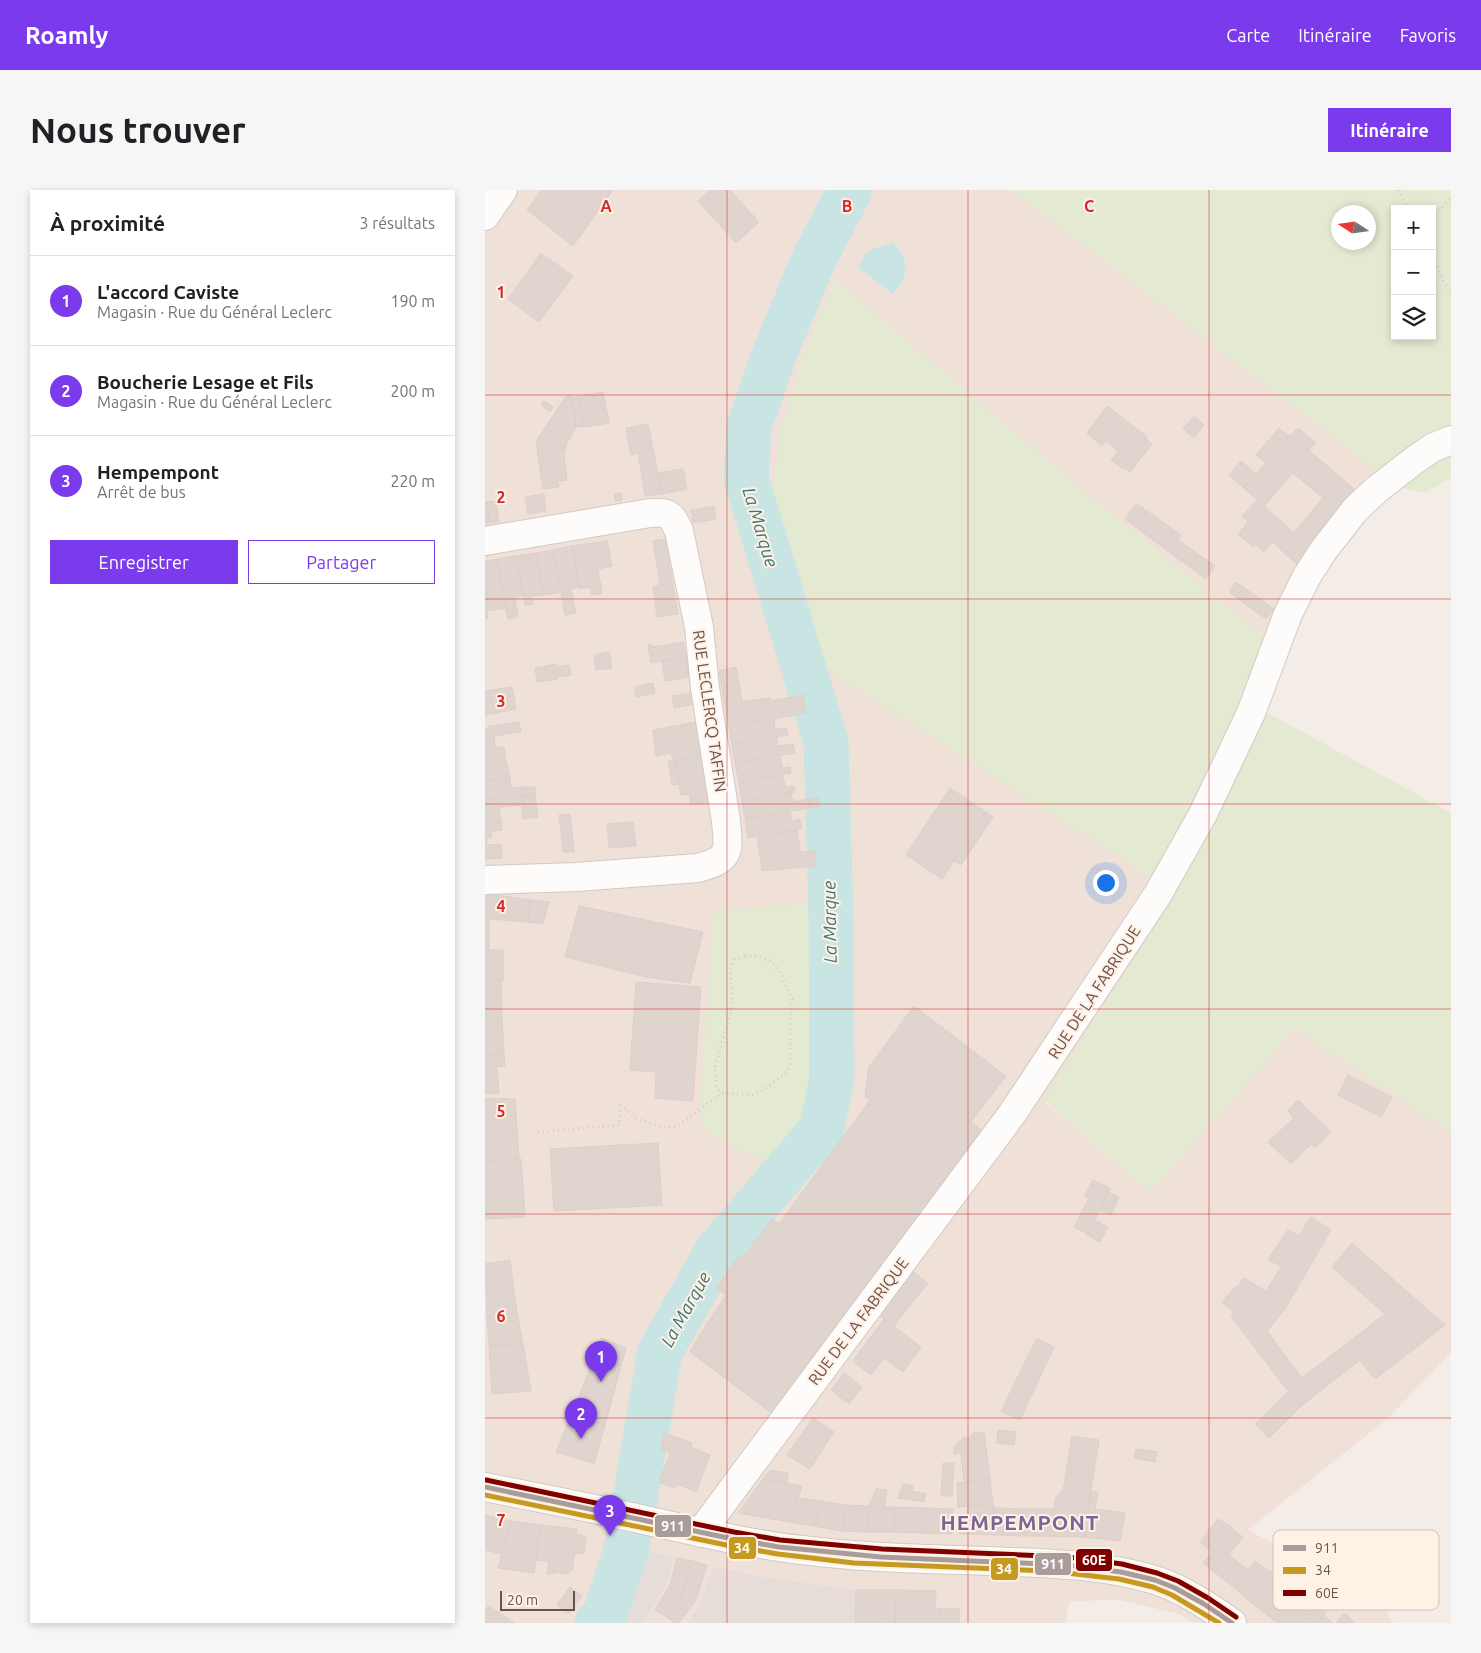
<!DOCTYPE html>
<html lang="fr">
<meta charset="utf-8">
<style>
:root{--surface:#fff;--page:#f6f6f6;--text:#202124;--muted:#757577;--line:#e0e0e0;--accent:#7c3aed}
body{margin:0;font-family:Ubuntu,sans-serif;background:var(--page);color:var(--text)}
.controls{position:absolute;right:15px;top:15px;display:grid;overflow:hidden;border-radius:0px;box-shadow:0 2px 8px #0003}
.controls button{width:45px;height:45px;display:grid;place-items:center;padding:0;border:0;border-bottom:1px solid var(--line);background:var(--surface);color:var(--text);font:25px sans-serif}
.compass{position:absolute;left:846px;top:15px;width:45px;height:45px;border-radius:50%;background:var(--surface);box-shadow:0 2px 8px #0003;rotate:282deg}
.scale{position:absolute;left:15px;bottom:12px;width:75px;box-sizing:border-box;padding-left:5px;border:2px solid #70514a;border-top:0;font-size:14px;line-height:18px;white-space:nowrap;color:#70514a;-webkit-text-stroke:4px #fef1e6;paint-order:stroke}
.you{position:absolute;left:620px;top:692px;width:18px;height:18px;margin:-12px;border:4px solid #fff;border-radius:50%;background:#1a73e8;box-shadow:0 0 0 8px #1a73e833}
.badge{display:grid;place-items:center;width:32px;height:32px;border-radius:50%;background:var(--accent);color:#fff;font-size:16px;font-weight:700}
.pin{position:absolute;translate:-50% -41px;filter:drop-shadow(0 1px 2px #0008)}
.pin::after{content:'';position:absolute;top:26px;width:18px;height:15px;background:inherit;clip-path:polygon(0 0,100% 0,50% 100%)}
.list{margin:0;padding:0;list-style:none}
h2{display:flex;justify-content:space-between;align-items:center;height:65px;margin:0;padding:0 20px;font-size:21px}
h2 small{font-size:16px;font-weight:400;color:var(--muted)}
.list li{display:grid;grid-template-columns:32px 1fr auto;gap:15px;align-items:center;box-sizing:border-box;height:90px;padding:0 20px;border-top:1px solid var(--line)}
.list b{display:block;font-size:19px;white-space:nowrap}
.list p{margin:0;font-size:16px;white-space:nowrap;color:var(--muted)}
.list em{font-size:16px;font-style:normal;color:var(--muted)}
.actions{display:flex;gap:10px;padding:15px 20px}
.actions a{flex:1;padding:11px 0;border:1px solid var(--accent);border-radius:0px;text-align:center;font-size:18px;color:var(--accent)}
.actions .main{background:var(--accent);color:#fff}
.icon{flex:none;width:28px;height:28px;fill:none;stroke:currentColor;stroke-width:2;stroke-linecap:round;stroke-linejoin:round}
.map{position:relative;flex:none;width:966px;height:1433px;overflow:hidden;border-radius:0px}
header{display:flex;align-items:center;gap:30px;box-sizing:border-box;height:70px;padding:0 25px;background:var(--accent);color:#fff}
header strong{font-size:24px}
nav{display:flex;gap:28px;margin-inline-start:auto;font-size:18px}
.intro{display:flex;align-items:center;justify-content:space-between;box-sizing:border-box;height:120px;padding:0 30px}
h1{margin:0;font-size:35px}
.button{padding:12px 22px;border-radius:0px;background:var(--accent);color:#fff;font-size:18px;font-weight:700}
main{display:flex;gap:30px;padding:0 30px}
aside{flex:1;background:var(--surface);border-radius:0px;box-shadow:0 2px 8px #0003}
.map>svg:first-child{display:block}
.residential{fill:#efe1d7}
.industrial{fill:#e6ddd8}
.green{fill:#e4e9d2;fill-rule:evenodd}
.water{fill:#c9e5e3}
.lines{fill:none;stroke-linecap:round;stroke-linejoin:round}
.river{stroke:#c9e5e3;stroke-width:45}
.building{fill:#e0d4cf;stroke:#ddcfca;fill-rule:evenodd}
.minor-casing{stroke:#d2c9c4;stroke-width:30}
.path{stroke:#d5ccc9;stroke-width:3;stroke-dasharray:1 4;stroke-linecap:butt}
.minor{stroke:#fdfcfb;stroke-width:28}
.bus-1-casing{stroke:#fef1e6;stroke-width:9}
.bus-2-casing{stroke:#fef1e6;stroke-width:9}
.bus-3-casing{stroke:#fef1e6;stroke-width:9}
.bus-1{stroke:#a89d9b;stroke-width:5}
.bus-2{stroke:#c69920;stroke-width:5}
.bus-3{stroke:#800000;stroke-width:5}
.grid{fill:none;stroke:#d62828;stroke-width:1;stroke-opacity:0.55}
.labels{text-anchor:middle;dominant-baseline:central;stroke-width:4;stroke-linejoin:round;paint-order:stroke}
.street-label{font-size:16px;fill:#70514a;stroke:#fef1e6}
.water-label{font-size:18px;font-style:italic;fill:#3f7575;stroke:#fef1e6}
.district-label{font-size:21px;font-weight:bold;letter-spacing:1px;fill:#7c6593;stroke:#fef1e6}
.key{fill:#fef1e6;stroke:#d3c1b7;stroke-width:1}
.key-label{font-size:14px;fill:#70514a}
.grid-label{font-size:16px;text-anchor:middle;font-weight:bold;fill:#d62828;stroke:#fef1e6;stroke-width:4;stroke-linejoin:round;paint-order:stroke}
.line-badge{stroke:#fef1e6;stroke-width:2}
.badge-label{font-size:14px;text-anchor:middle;font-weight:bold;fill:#fff}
</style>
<header>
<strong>Roamly</strong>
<nav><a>Carte</a><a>Itinéraire</a><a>Favoris</a></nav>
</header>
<div class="intro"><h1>Nous trouver</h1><a class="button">Itinéraire</a></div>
<main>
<aside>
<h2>À proximité<small>3 résultats</small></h2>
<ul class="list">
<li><span class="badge">1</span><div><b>L'accord Caviste</b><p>Magasin · Rue du Général Leclerc</p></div><em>190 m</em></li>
<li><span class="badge">2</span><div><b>Boucherie Lesage et Fils</b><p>Magasin · Rue du Général Leclerc</p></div><em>200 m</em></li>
<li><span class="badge">3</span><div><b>Hempempont</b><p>Arrêt de bus</p></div><em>220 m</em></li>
</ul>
<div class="actions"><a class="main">Enregistrer</a><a>Partager</a></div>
</aside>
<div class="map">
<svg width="966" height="1433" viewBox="0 0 966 1433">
<rect width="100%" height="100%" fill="#f4ede7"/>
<!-- residential -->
<path class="residential" d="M0 0H527L913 297 849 356 799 462 612 313 350 90 318 167 296 239 652 678 685 712 559 911 666 1002 810 838 966 943V1163L902 1229 763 1340 893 1409 909 1433H707L694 1424 635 1410 585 1411 580 1433H370L371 1400 273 1386 229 1376 215 1415 202 1433H159L182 1393 189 1367 164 1361 138 1433H0Z"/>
<!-- industrial -->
<path class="industrial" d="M164 1361 189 1367 182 1393 159 1433H138Z
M228 1376 273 1386 371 1400 370 1433H202L215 1415Z"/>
<!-- green -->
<path class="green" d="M527 0H966V288L939 303 913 297ZM910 19H947V146H910ZM854 22H884V52H854Z
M350 90 612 313 799 462 781 522 966 623V943L810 838 666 1002 559 910 685 712 652 678 336 476 286 309 296 239 318 167Z
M338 712 340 806V888L330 938 297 980 226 946 214 930 228 721Z"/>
<!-- water -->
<path class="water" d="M407 52C426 70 424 85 408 104L374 78C381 56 389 60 407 52Z"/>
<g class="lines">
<!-- river -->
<path class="river" d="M112 1433 120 1424 142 1357 175 1162 232 1061 337 939 347 887 346 728 341 552 261 288 264 237 289 165 328 71 365 0"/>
</g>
<!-- building -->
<path class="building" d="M57 0H128L88 56 42 20Z
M225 0H245L274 32 251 53 213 11Z
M56 63 88 86 54 132 23 109Z
M118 202 124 233 99 237 94 206Z
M86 205 91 237 82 253 79 266 82 290 67 292V298L58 299 51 251 81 206Z
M94 206 99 236 91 237 87 208Z
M59 211 68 217 65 222 56 215Z
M622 216 662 247 638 279 626 270 633 261 621 251 617 256 602 243Z
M709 226 719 235 709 248 698 239Z
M163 234 177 304 160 306 153 263 146 265 141 238Z
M794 238 804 246 781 273 771 265Z
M813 238 831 253 824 260 806 245Z
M806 245 870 300 824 358 813 376 788 352 779 362 771 354 768 357 753 344 763 332 757 326 772 310 759 298 804 246ZM808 283 838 308 809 343 779 316Z
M661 249 667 254 645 282 639 278Z
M756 271 771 284 759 298 744 285Z
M198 279 202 299 177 304 173 283Z
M73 291 74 297 67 298V292Z
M136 303 137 310 130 311 129 304Z
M59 304 61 321 43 324 40 307Z
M11 311 14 331 5 333 1 312Z
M0 312H1L5 333 0 334Z
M651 313 662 321 651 337 640 329Z
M229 316 231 329 208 333 206 320Z
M662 321 696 345 684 362 651 337Z
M180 349 193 424 172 427 168 397 175 395 168 351Z
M693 350 730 376 721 389 684 362Z
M122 351 127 376 113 379 117 403 106 405 105 397 95 399 87 356Z
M87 356 94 397 86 399 91 423 80 425 68 360Z
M68 360 76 402 58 405 51 363Z
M51 363 58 405 46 406 48 414 40 415 31 366Z
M31 366 38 405 30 407 33 427 23 429 12 369Z
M12 369 21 418 2 421 1 414 4 413 0 391V371Z
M0 391 4 413 1 414 3 428 0 429Z
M751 392 789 419 781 429 744 402Z
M198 452 201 466 166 473 163 455 167 454 168 457Z
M124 462 127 478 111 480 109 465Z
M201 466 204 487 180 491 177 471Z
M71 474 73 489 52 492 50 478Z
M84 475 86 485 74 487 73 477Z
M251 477 257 512 285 508V511L318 505 321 523 244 537 234 481Z
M168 493 170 503 151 507 149 497Z
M27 497 31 519 0 525V501Z
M207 503 209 514 189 518 187 506Z
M289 528 290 539 301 538 303 545 247 555 244 537Z
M34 532 36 542 0 547V540L4 536Z
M211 532 217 566 188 571 186 563 171 566 168 540Z
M9 546 10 557H19L20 566 0 569V547Z
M292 547 293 556 308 554 310 563 250 573 247 555Z
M295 565 297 578 305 577 306 583 254 592 250 573Z
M20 566 25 588 0 591V569Z
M217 566 227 612 206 615 204 604 196 605 190 570Z
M190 570 194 594 187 595 183 571Z
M298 585 300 597 309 596 310 602 257 611 254 592Z
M25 588 26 598 40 597 41 606 0 609V591Z
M40 597H50L51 605 41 606Z
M465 598 501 622 457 689 421 665Z
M306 603 308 612 323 609 325 618 260 629 257 611Z
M50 605 53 627 38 629 37 615 14 617 16 631 0 632V609Z
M333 608 334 616 325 618 323 609Z
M305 621 307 631 315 629 316 639 263 648 260 629Z
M501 622 508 627 476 675 469 671Z
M85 624 89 662H78L74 625Z
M16 631 17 640 6 641 7 647 1 648 2 655 16 654 17 668 0 669V632Z
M148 632 151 656 124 658 122 634Z
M312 640 315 662 330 661 331 676 277 681 272 646Z
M11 705 45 710 43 732 4 729V760H3L0 758V706Z
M45 710 64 712 58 734 43 732Z
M94 716 218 742 205 793 161 787 80 767Z
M0 758 3 760H18V791H0Z
M0 791H16L17 827 0 829Z
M151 792 216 797 208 911 170 908 171 882 145 880Z
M429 816 521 886 486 932 495 939 497 950 289 1225 205 1162 214 1146 241 1105 231 1098 255 1065 258 1067 287 1029 294 1034 385 910 380 906 384 877Z
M17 827 19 864 0 865V829Z
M19 864 20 876 0 878V865Z
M12 877 14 903 0 904V878Z
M863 885 907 907 896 927 853 905Z
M0 908 30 909 34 969 0 971Z
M813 910 846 942 830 958 826 954 806 974 783 952 809 928 803 921Z
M173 953 177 1015 69 1021 65 959Z
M36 969 40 1027 0 1029V971Z
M608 990 625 998 603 1044 589 1037 604 1008 599 1006Z
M623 1002 634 1007 626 1025 614 1020Z
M826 1027 846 1040 800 1119 782 1141 817 1188 900 1124 847 1077 867 1053 960 1135 890 1189 875 1170 815 1217 746 1126 749 1123 737 1112 750 1097 752 1098 759 1088 781 1101 796 1077 783 1069 803 1040 814 1046Z
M609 1030 623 1037 615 1052 602 1045Z
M25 1070 32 1123 2 1126 0 1074Z
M422 1077 443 1093 426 1114 406 1099Z
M406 1099 426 1114 409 1136 388 1121Z
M32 1123 38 1154 4 1156 2 1126Z
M399 1129 436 1157 418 1182 399 1168 386 1185 368 1171Z
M117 1148 141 1158 120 1235 86 1226Z
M552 1148 569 1157 535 1230 516 1221Z
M38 1154 46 1201 7 1204 4 1156Z
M359 1183 377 1197 364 1214 346 1200Z
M803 1202 815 1217 784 1248 770 1234Z
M86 1226 120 1235 109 1273 71 1262Z
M328 1228 349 1242 325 1279 302 1265Z
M513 1240 531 1242 529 1255 512 1253Z
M179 1243 207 1253 206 1257 225 1265 211 1302 192 1294 190 1298 174 1292 185 1263 176 1260Z
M488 1243H499L505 1289 479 1292 476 1263 469 1264V1257L479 1247 483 1249Z
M587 1246 614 1250 603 1318H600L599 1347 550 1346 551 1319H569L571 1307 578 1301Z
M651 1259 672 1262 670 1272 649 1268Z
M458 1273H469L467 1306H456Z
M285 1280 290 1281 284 1290 317 1296 305 1332 253 1323Z
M290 1281 303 1283 302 1293 284 1290Z
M505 1289 508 1313 473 1317 472 1293Z
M418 1294 428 1296 427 1301 441 1304 439 1312 413 1308Z
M391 1299 402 1300 399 1317H410L409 1342H382L384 1316Z
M606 1301 613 1302 610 1319 640 1323 635 1351 599 1347 600 1318H603Z
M313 1308 335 1311 330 1336 305 1332Z
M335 1311 361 1315 357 1341 330 1336Z
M508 1313 509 1325 483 1327 482 1316Z
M361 1315 384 1316 382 1342 357 1341Z
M410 1317 438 1318 437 1343 409 1342Z
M508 1317 512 1318 511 1345 475 1344 474 1328 509 1325Z
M438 1318 468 1319 467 1344 437 1343Z
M512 1318 539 1319V1346L511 1345Z
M539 1319H551L550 1346H539Z
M0 1325 26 1331 17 1364 0 1360Z
M733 1329 747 1337 727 1362 715 1352Z
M26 1331 55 1335 49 1383 13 1378Z
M55 1335 92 1339 91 1344 101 1346 99 1364 90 1363 87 1380 82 1384 69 1382 71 1373 51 1370Z
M746 1338 758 1347 744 1365 763 1380 750 1398 718 1373Z
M192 1368 207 1371 195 1409 182 1427 170 1420 185 1395Z
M207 1371 222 1375 211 1410 194 1433H190L182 1427 195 1409Z
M770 1371 789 1384 767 1413 750 1398Z
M64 1372 71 1373 68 1384H62Z
M790 1383 797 1388 786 1403 802 1417 791 1432 767 1413Z
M842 1395 854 1403 833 1433 791 1432 808 1409 823 1422Z
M85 1397 97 1406 83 1424 72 1415Z
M371 1400H411L410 1433 370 1432Z
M411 1400 451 1401 450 1433H410Z
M3 1416 30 1433H0V1421Z
M452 1419H474V1433H452Z
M860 1423 869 1432 851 1433Z
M839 1425 848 1433H833Z"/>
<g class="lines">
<defs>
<path id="minor" d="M0 26 18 0
M0 351 165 323C183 322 186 323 194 341L214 437 220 498 241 631C244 662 246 669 213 678L91 687 0 690
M0 1297C44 1306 88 1314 132 1324 194 1337 255 1353 317 1360 387 1369 458 1369 529 1372 576 1374 625 1376 670 1390 698 1399 723 1416 747 1433
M215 1343 527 924 673 704 718 624 766 523 803 424 822 386 838 361 870 320 891 300 931 269 947 258 966 250"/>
</defs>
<!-- minor casing -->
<use href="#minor" class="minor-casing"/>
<!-- path -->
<path class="path" d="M914 0 923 19
M947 28 966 8
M947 68 966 106
M260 766H271L285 771 294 780 307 809 305 830V873L303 881 275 902 266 905 237 903 232 898 230 877 245 826 248 811 245 781 250 769Z
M53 942 134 935 135 913 150 928 181 938 191 936 199 931 237 903"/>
<!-- minor -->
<use href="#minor" class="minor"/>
<defs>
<path id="bus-1" d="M0 1297 248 1349 294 1357 396 1367 582 1375 636 1382 670 1390 690 1398 719 1414 747 1433"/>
<path id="bus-2" d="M0 1305 246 1356 293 1364 369 1373 564 1381 634 1389 668 1397 687 1405 734 1433"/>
<path id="bus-3" d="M1 1290 249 1342 295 1350 397 1359 583 1367 637 1374 672 1383 693 1391 723 1408 751 1427"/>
</defs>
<!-- bus-1 casing -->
<use href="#bus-1" class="bus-1-casing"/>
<!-- bus-2 casing -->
<use href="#bus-2" class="bus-2-casing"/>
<!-- bus-3 casing -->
<use href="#bus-3" class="bus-3-casing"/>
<!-- bus-1 -->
<use href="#bus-1" class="bus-1"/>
<!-- bus-2 -->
<use href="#bus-2" class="bus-2"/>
<!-- bus-3 -->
<use href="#bus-3" class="bus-3"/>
</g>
<!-- grid -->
<path class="grid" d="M242 0V1433M483 0V1433M724 0V1433M0 205H966M0 409H966M0 614H966M0 819H966M0 1024H966M0 1228H966"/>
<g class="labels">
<!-- street labels -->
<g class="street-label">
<text transform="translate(225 521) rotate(82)">RUE LECLERCQ TAFFIN</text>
<text transform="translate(609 802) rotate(-57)">RUE DE LA FABRIQUE</text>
<text transform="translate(373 1131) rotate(-53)">RUE DE LA FABRIQUE</text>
</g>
<!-- water labels -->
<g class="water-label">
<text transform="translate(276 337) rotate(73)">La Marque</text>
<text transform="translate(344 732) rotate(-91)">La Marque</text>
<text transform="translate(200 1119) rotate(-61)">La Marque</text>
</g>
<!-- district labels -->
<g class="district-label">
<text x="535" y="1332">HEMPEMPONT</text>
</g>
</g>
<!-- legend -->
<rect x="788" y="1340" width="166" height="80" rx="8" class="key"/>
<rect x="798" y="1355" width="23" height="6" fill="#a89d9b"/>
<rect x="798" y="1377" width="23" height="7" fill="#c69920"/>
<rect x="798" y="1400" width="23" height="6" fill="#800000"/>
<g class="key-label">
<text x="830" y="1363">911</text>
<text x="830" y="1385">34</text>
<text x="830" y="1408">60E</text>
</g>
<g class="grid-label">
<text x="121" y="22">A</text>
<text x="362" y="22">B</text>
<text x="604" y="22">C</text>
<text x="16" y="108">1</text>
<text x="16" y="313">2</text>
<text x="16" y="517">3</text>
<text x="16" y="722">4</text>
<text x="16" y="927">5</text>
<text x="16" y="1132">6</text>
<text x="16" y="1336">7</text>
</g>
<g class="line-badge">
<rect x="169" y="1324" width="38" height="24" rx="5" fill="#a89d9b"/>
<rect x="243" y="1346" width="29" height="24" rx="5" fill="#c69920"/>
<rect x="590" y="1358" width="38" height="24" rx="5" fill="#800000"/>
<rect x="549" y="1362" width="38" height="24" rx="5" fill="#a89d9b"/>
<rect x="505" y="1367" width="29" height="24" rx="5" fill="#c69920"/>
</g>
<g class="badge-label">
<text x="188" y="1341">911</text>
<text x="257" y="1363">34</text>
<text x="609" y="1375">60E</text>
<text x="568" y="1379">911</text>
<text x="519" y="1384">34</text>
</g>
</svg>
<div class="controls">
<button>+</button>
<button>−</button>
<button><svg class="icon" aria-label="layers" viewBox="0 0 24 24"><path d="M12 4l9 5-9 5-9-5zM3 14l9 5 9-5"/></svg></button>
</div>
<svg class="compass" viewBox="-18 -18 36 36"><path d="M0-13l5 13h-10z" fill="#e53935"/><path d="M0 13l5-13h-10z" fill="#757577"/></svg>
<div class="scale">20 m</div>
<div class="you"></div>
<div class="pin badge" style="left:116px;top:1192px">1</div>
<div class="pin badge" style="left:96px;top:1249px">2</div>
<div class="pin badge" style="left:125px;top:1346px">3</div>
</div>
</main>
